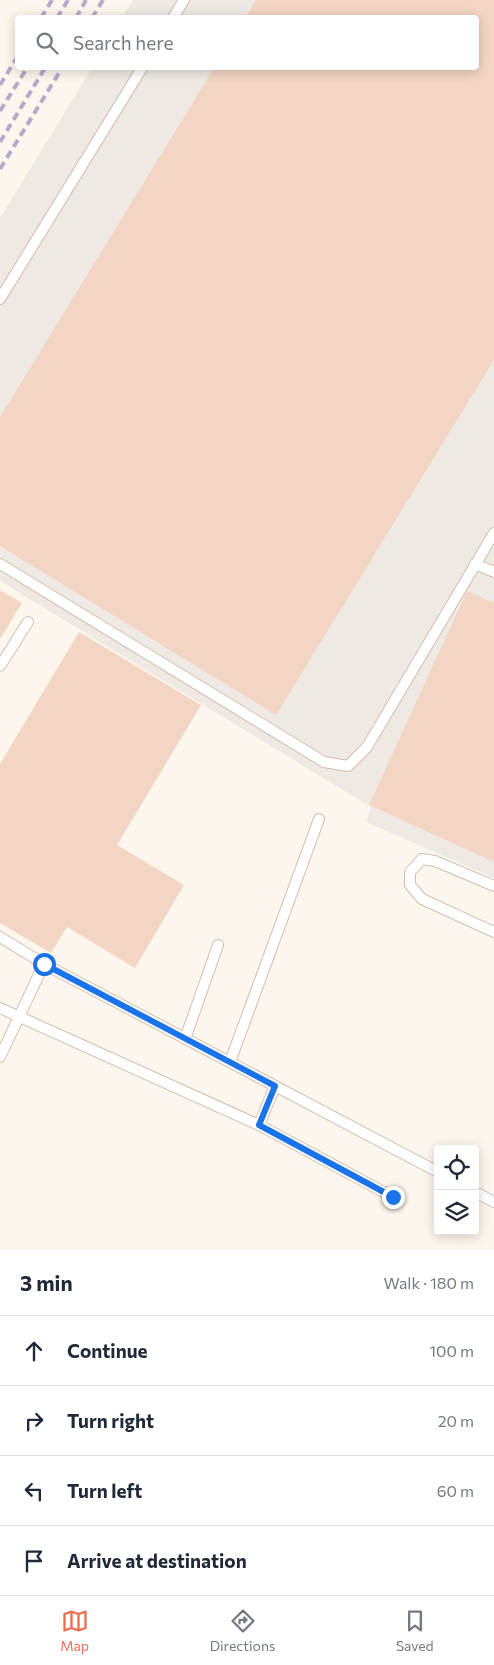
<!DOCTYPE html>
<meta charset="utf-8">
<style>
:root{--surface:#fff;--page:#f2f2f3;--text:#1f2937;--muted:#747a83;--line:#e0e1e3;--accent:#e76f51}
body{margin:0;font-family:Commissioner,sans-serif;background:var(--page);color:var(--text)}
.controls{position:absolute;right:15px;bottom:15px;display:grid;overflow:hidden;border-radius:5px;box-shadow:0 2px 12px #0003}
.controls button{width:45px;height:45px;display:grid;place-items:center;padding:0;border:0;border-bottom:1px solid var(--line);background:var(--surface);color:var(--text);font:25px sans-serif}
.stop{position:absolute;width:15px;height:15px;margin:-11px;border:4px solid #1a73e8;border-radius:50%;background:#fff}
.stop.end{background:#1a73e8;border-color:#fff;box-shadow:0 1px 5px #0008}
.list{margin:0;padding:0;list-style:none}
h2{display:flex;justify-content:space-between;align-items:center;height:65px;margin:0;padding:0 20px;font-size:21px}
h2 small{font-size:16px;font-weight:400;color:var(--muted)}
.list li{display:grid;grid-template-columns:32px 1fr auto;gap:15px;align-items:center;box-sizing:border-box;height:70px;padding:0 20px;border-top:1px solid var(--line)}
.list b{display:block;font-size:19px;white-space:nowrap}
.list em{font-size:16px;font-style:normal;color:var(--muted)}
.icon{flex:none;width:28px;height:28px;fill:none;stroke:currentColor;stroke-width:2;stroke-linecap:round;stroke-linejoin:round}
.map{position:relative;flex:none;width:494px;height:1250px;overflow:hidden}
.search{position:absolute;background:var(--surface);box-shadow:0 2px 12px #0003;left:15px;right:15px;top:15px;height:55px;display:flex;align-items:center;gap:12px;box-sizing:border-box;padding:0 18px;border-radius:5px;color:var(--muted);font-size:19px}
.sheet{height:345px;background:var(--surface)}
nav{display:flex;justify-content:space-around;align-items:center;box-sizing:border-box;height:70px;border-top:1px solid var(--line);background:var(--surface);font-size:14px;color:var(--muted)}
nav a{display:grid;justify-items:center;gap:2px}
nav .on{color:var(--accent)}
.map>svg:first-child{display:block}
.industrial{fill:#efe9e4}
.building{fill:#f3d5c3}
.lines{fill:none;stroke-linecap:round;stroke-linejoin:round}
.service-casing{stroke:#d1beb0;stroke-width:12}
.service{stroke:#fff;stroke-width:10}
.rail{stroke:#b9a8c9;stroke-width:4;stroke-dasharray:8 5;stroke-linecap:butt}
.route{stroke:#1a73e8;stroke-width:6}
</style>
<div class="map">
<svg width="494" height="1250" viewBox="0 0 494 1250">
<rect width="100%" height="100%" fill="#fdf6ec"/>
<!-- industrial -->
<path class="industrial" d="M133 0H494V878L366 822 371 807 0 581V218L92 68H476V18L122 17Z"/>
<!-- building -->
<path class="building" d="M256 0H494V360L276 715 0 546V417L214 68H476V18H245Z
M0 590 22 603 0 639Z
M467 591 494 603V862L369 805Z
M79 632 201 705 117 845 184 885 135 968 67 927 51 953 0 923V764Z"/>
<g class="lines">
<defs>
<path id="service" d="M173 18 184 0
M0 299 142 68
M0 564 324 762 348 766 367 747 494 533
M475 564 494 572
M0 666 28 622
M494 886 435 861 422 859 410 872V885L422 899 494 932
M0 937 44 964
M0 1008 259 1125 275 1086
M185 1039 218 945
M0 1057 44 964 438 1172
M230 1062 319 819
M259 1125 393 1197
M475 1192 494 1202"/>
</defs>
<!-- service casing -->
<use href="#service" class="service-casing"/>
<!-- service -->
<use href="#service" class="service"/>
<!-- rail -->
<path class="rail" d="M41 18 52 0
M57 18 68 0
M76 18 86 0
M92 18 103 0
M0 85 18 56
M0 111 27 68
M0 142 45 68
M0 169 62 68"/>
</g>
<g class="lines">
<!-- route -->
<path class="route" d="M44 964 275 1086 259 1125 393 1197"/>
</g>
</svg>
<div class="controls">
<button><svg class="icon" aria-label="locate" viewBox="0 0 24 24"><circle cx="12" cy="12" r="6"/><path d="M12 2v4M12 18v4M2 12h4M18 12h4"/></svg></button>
<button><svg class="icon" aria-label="layers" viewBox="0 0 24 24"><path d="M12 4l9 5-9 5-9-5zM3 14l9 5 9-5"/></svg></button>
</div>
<div class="stop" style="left:44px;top:964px"></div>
<div class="stop end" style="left:393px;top:1197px"></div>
<div class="search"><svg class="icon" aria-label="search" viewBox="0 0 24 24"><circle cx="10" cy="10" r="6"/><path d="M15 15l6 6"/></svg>Search here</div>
</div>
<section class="sheet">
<h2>3 min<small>Walk · 180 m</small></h2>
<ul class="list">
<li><svg class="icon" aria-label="ahead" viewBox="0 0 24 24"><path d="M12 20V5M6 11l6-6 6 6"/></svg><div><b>Continue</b></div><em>100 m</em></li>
<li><svg class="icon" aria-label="right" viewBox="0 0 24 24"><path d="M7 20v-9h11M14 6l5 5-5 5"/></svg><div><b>Turn right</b></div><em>20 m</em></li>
<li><svg class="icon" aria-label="left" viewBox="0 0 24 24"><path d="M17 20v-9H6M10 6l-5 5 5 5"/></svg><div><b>Turn left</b></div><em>60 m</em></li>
<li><svg class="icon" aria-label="arrive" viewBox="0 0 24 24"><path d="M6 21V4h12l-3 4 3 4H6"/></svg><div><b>Arrive at destination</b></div></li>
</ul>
</section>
<nav>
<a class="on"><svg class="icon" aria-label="map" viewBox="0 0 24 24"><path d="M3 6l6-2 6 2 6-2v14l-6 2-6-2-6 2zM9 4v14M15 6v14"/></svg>Map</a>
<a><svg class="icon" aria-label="directions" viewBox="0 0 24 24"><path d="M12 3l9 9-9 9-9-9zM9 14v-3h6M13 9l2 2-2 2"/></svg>Directions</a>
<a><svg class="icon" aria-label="saved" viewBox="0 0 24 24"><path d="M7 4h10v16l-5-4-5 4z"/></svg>Saved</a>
</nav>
